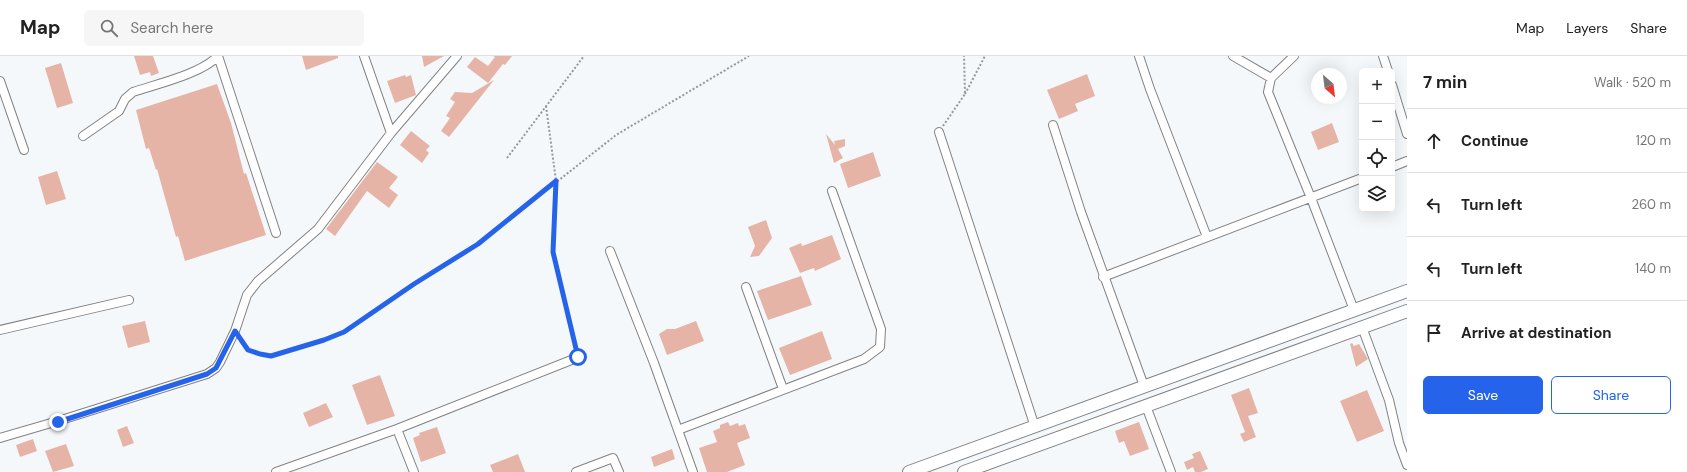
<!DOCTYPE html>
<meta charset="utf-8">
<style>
:root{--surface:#fff;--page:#f6f6f6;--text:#222;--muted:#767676;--line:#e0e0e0;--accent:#2563eb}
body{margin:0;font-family:"DM Sans",sans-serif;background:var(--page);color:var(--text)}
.controls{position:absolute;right:12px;top:12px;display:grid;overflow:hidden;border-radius:6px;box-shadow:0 4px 16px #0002}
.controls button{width:36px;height:36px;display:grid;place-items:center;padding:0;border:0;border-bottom:1px solid var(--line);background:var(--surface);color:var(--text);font:20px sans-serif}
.compass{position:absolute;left:1311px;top:12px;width:36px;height:36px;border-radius:50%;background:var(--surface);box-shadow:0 4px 16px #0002;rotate:152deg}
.stop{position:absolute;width:12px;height:12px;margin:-9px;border:3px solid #2563eb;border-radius:50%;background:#fff}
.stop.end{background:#2563eb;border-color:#fff;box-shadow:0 1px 4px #0008}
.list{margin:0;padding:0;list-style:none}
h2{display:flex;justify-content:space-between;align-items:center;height:52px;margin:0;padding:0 16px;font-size:17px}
h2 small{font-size:13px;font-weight:400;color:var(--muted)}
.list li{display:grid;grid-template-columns:26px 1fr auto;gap:12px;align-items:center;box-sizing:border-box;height:64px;padding:0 16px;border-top:1px solid var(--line)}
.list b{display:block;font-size:15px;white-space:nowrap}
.list em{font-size:13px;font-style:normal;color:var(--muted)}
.actions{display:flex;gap:8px;padding:12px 16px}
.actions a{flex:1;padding:9px 0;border:1px solid var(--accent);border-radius:6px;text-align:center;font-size:14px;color:var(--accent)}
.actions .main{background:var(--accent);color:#fff}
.icon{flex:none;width:22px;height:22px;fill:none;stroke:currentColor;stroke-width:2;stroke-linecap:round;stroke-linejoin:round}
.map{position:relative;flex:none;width:1407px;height:416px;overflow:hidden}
header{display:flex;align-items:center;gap:24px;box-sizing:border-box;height:56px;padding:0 20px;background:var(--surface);border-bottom:1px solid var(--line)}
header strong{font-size:19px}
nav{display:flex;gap:22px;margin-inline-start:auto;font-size:14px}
.search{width:280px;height:36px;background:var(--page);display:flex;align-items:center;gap:10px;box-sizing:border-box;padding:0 14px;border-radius:6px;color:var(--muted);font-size:15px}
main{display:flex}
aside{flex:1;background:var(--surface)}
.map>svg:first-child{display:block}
.building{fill:#e6b4a6}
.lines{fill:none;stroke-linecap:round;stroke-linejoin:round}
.minor-casing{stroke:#808284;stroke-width:10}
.secondary-casing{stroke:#808284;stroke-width:14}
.path{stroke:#969899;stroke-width:2;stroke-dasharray:2 2;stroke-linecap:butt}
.minor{stroke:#fff;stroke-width:8}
.secondary{stroke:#fff;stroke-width:12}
.route{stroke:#2563eb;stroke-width:5}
</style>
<header>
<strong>Map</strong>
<div class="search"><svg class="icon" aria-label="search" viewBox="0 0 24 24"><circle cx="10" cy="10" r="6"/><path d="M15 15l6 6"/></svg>Search here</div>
<nav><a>Map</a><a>Layers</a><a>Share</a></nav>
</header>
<main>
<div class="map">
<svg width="1407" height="416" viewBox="0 0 1407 416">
<rect width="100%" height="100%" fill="#f5f8fa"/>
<!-- building -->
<path class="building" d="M134 0H153L159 17 151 20 150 16 140 19Z
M302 0H338V2L306 14Z
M422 0H444L424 11Z
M493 0H512L505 9 503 8 488 27 467 11 475 1 488 10 495 1Z
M61 7 73 47 57 52 45 12Z
M1087 18 1095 40 1075 48 1078 55 1059 63 1047 34Z
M405 19 406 21 411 19 416 39 395 47 387 25Z
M494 24 449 81 441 75 450 62 446 60 455 46 450 43 455 36 472 37Z
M217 28 231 67 244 118 246 117 266 179 185 205 178 180 176 181 157 113 156 114 149 92 146 93 136 54Z
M1332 67 1339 86 1318 94 1311 76Z
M411 75 430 90 426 94 429 97 422 107 400 89Z
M826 78 835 89 834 85 845 83V90L838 93 843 102 834 107Z
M873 96 881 120 848 132 840 108Z
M377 106 398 121 389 132 398 139 389 152 367 135 335 180 326 173Z
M57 115 66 143 46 149 38 121Z
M766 164 772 182 759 200 750 201 755 190 748 171Z
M832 179 841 203 815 215 814 212 800 217 789 192 801 187 802 190Z
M801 220 812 249 768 264 757 235Z
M145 265 150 286 128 292 122 270Z
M696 265 704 285 667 299 659 278 667 273H675Z
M822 275 832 303 790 319 779 292Z
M1352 287 1354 290 1359 288 1368 303 1356 311 1350 288Z
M380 319 395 360 367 369 352 329Z
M1249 332 1258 357 1248 360 1256 381 1244 386 1240 378 1245 376 1231 339Z
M1367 334 1384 375 1357 386 1340 345Z
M326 347 333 361 309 371 303 357Z
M728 366 730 370 738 367 739 370 745 368 750 382 737 387 745 409 727 416H707L699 392 717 386 713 375 720 372V369Z
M1139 366 1149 393 1130 400 1124 385 1119 387 1115 375Z
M127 370 134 387 123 391 117 374Z
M437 371 446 397 421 406 413 382 420 379 419 377Z
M33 383 37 395 20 401 16 389Z
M66 388 74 410 53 416 45 395Z
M672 393 675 403 654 411 651 401Z
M1200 395 1208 413 1201 416H1195L1193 411 1187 414 1184 406 1194 402 1192 398Z
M518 398 525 416H493L490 409Z"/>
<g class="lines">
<defs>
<path id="minor" d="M218 0 276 177
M364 0 391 77
M1139 0 1150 33 1207 181
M1233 0 1271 22
M1294 0 1271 22 1268 36 1311 142 1354 254
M1383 0 1388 15
M0 25 24 94
M1392 29 1407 78
M1053 69 1081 156 1144 330
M939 76 1035 371
M83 80 119 55 125 43 133 36C157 28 201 18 218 0
M1392 111 1407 105
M610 195 654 307 693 416
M1103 221 1362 122
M746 231 783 333
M1362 271 1389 344 1399 387 1407 409
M0 274 129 244
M1146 350 1171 416
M397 373 414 416
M678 374 864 303 880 291 881 273 832 135
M0 382 58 365 207 318 216 312 220 306 235 275 247 239 258 225 318 173 391 77 457 0
M276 416 397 373 579 301
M576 416 613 402 619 416"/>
<path id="secondary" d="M909 416 1407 235
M964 416 1407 255"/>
</defs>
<!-- minor casing -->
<use href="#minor" class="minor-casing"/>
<!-- secondary casing -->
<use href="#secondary" class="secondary-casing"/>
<!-- path -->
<path class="path" d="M965 38 985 0
M546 50 556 125 553 196 577 293
M943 70 965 38 964 0
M507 102 584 0
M240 283 248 294 260 299 271 300 324 284 344 276 414 228 478 188 616 79 749 0"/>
<!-- minor -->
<use href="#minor" class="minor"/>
<!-- secondary -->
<use href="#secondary" class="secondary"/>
</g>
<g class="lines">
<!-- route -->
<path class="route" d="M58 366 207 318 216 312 235 275 248 294 260 298 271 300 324 284 344 276 414 228 478 188 556 125 553 196 578 301"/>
</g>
</svg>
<div class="controls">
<button>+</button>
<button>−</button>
<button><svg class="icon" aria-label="locate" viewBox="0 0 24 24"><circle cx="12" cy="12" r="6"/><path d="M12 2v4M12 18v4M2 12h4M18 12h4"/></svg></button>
<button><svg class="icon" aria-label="layers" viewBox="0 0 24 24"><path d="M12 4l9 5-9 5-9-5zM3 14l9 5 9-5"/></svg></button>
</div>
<svg class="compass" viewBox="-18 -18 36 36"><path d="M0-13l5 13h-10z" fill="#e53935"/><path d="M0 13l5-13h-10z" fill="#767676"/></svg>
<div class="stop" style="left:578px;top:301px"></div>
<div class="stop end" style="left:58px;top:366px"></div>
</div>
<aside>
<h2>7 min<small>Walk · 520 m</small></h2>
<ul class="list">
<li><svg class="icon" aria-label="ahead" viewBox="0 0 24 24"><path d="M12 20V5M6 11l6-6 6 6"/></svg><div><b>Continue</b></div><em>120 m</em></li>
<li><svg class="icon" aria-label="left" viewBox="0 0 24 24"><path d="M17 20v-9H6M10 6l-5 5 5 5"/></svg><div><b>Turn left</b></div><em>260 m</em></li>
<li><svg class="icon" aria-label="left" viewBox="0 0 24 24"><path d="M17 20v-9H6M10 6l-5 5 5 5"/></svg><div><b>Turn left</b></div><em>140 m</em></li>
<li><svg class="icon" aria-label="arrive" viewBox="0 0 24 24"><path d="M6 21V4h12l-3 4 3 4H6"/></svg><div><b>Arrive at destination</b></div></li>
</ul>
<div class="actions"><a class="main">Save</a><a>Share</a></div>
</aside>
</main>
